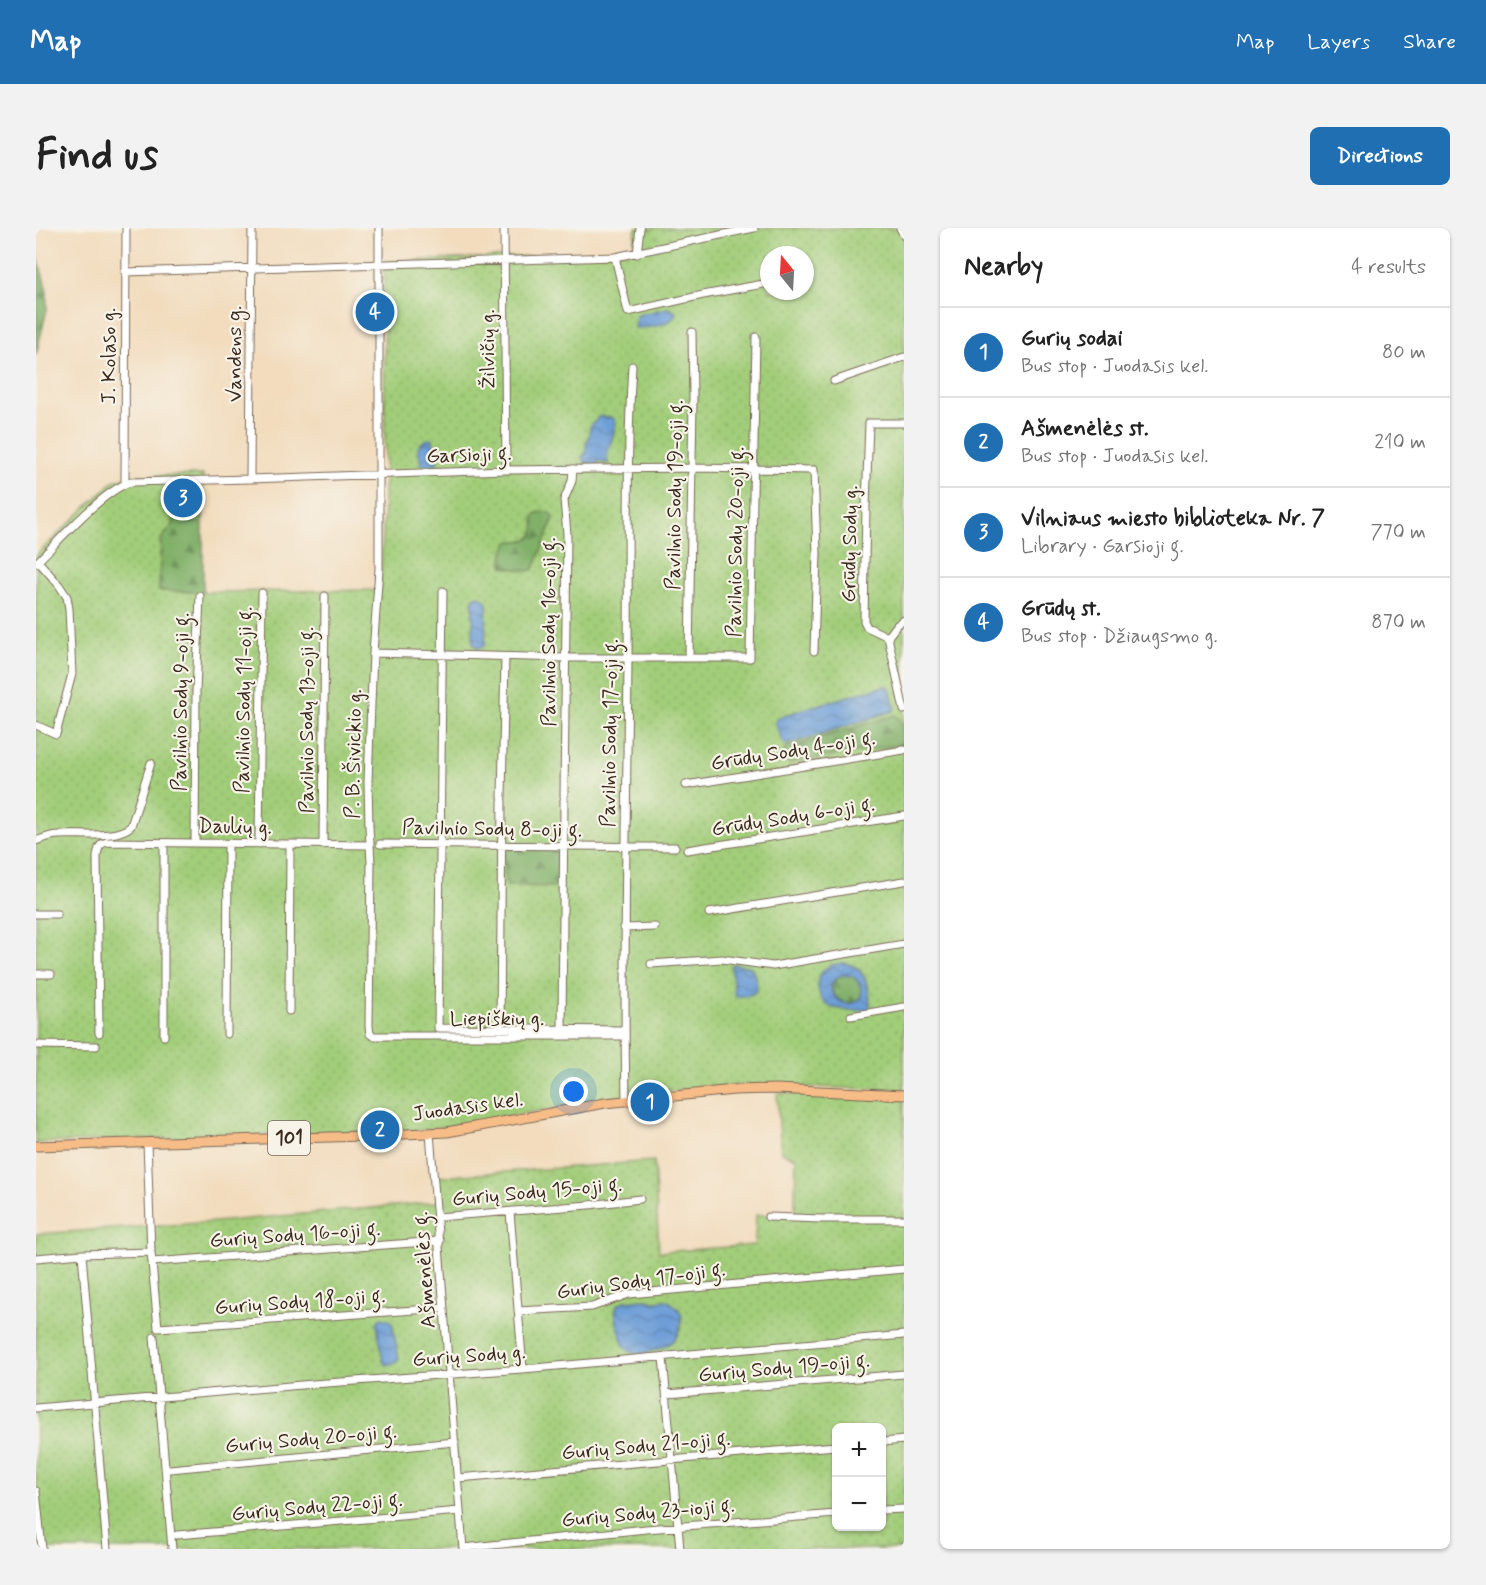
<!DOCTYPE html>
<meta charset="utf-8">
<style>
:root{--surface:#fff;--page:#f2f2f2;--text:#222;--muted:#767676;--line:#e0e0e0;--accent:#1f6fb2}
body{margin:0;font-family:Mynerve,sans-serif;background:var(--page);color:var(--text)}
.controls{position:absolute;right:18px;bottom:18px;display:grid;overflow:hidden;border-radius:9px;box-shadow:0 2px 4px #0004}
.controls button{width:54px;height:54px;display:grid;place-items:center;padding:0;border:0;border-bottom:2px solid var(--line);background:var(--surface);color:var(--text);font:30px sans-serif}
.compass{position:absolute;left:724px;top:18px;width:54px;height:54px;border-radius:50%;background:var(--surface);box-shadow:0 2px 4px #0004;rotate:342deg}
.you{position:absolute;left:538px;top:864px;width:21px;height:21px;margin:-15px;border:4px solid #fff;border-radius:50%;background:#1a73e8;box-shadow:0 0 0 9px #1a73e833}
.badge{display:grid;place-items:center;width:39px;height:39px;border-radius:50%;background:var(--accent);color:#fff;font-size:20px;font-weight:700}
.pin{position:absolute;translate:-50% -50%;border:3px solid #fff;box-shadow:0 2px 6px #0006}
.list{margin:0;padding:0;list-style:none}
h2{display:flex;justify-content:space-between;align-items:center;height:78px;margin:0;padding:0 24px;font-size:26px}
h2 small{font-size:20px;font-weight:400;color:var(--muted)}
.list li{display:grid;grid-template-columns:39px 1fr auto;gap:18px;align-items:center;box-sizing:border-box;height:90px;padding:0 24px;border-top:2px solid var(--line)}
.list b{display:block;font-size:22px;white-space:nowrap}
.list p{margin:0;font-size:20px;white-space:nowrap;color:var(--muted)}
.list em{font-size:20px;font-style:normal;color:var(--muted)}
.map{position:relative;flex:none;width:868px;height:1321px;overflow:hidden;border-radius:9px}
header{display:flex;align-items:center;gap:36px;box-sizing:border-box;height:84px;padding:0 30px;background:var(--accent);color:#fff}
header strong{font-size:28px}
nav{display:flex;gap:33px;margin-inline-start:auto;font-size:21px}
.intro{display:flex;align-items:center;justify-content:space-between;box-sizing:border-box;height:144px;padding:0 36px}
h1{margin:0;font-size:42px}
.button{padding:15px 27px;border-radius:9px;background:var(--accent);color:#fff;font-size:21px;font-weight:700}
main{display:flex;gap:36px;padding:0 36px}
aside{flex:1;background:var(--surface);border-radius:9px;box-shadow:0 2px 4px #0004}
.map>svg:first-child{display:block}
.grass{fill:url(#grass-dots);stroke:#6e7c4c;stroke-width:1.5;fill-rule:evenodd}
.forest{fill:url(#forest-firs);stroke:#5e6d44;stroke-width:1.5}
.water{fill:url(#water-waves);stroke:#54647a;stroke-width:1.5;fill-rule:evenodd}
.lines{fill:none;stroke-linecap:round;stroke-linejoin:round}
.minor-casing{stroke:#7b6856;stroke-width:9}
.major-casing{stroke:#7b6856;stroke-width:11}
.minor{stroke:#fff;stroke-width:7}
.major{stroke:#f7bd88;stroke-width:9}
.labels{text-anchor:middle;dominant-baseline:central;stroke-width:4.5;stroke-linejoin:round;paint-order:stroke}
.shield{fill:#f7f3e8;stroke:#73665b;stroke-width:1.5}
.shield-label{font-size:20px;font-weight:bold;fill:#3b2a1e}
.street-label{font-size:21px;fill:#3b2a1e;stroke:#f7f3e8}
</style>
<header>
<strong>Map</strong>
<nav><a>Map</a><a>Layers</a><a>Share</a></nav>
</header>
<div class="intro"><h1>Find us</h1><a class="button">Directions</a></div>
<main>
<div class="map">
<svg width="868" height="1321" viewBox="0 0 868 1321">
<defs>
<pattern id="grass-dots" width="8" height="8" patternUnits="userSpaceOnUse" patternTransform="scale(1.5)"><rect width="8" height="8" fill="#a2cd79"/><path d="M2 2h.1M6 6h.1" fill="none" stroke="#8cb068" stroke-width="1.8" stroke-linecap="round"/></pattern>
<pattern id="forest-firs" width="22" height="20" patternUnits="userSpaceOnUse" patternTransform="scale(1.5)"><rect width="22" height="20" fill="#81b069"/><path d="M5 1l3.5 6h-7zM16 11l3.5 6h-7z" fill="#6b8f56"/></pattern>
<pattern id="water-waves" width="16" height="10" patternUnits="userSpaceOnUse" patternTransform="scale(1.5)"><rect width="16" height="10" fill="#6d9ed7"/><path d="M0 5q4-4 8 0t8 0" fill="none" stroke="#5b81ae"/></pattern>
</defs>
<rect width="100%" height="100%" fill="#f7f3e8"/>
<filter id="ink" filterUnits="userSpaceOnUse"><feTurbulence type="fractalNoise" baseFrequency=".0167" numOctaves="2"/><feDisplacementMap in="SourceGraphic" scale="12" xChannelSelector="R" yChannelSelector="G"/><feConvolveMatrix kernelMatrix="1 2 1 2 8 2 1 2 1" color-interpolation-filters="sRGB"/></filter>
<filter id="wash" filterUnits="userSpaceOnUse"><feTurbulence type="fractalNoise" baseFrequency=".008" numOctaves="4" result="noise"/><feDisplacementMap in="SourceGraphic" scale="24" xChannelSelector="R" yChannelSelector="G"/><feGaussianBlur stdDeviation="1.35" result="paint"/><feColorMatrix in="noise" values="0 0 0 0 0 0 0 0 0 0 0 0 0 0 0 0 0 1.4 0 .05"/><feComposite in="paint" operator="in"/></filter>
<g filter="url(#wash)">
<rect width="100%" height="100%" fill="#f2dcbd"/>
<!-- grass -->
<path class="grass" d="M600 0H868V862L712 857 597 866 414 899 385 902 0 915V327L78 253 93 248 167 247V277H145L141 279C139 290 138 299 129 306L124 363 167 364 345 362 349 241 348 34 590 24 598 17ZM733 27H769V63H733ZM848 458H852L781 506 751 517 743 490 765 482Z
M741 865 868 871V1321H0V1006L179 994 402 974 401 949 618 933 623 1024 719 1017 720 987 759 986 760 930 745 924ZM800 1200H846V1298H800Z"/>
<!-- forest -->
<path class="forest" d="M0 23 11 63V81L0 127Z
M145 277H167V364L123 363 125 311 137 297 141 280Z
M507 284H513L517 289V292L498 341 492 343 468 339C466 334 467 331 468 325 473 302 487 321 497 307 500 301 498 294 498 288L502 285Z
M859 487C868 493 868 506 868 516L754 535 750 533 748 523 751 520Z
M471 620 523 621 525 624 524 659 471 658 469 654 468 622Z
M807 747C808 747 815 748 816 748 824 751 829 768 822 773 806 784 780 755 807 747Z"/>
<!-- water -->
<path class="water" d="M632 80 639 83 640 88C630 98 612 100 599 100L600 89 602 87Z
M565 188 577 190 580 194C579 209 569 222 572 236L566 234 550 236 546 228 550 226V216L554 206V199L563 189Z
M397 211 399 227 402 230 401 235 399 237H385L382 219 389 212Z
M443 368 449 372 451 376 449 417 447 419 441 420 437 415V371Z
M848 458 854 461 859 480 857 483 751 517 746 513 739 494 743 490 765 482Z
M806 735C830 737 834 760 834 781 827 783 821 782 814 782 808 781 801 781 795 779 782 773 777 753 788 742 792 737 800 736 806 735ZM807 747C808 747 815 748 816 748 824 752 829 768 822 773 806 784 780 756 807 747Z
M698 736 715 739 719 748 721 762C716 768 706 769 699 768L695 738Z
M610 1071C613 1072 616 1073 619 1073 625 1074 627 1070 632 1073 645 1081 648 1085 644 1099 643 1104 642 1108 638 1112 631 1119 604 1130 595 1124 587 1120 585 1112 584 1104 581 1095 578 1086 581 1077L589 1073Z
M345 1090 353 1092 356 1095 363 1131 360 1135 350 1137 347 1133 341 1096 343 1092Z"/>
</g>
<g filter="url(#ink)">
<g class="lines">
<defs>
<path id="minor" d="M343 0V341L337 425 332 554 333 598 335 635 333 798 334 806 337 808H588
M468 0 470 242
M864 0 868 8
M601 26 604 0
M579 29 592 84 667 67 733 55
M89 44 579 29 718 0
M798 153 868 129
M868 195H833L830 278 828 393 831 399 852 409 868 482
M214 251 216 0
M89 255 90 0
M0 335C21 315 70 259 96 254L214 251 470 242 656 240 778 242 781 325 778 423
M407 363 402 800 588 802
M852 409 861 397 868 392
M337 425 530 430H714L720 109
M653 430 657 170 656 104
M0 497 20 506 36 446 33 381 31 369 23 357 2 333
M650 557 868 522
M528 568 531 306 528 272 536 253 537 241
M466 569 469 429
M0 613C8 610 15 607 23 607 43 605 80 612 95 598L115 535
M128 615V808
M159 615 160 464 164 368
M223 616 226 365
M344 616 639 619
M287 617 289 368
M651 622 868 588
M673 685 868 653
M0 686H21
M588 700 619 699
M615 736 686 731 737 738 868 716
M0 746H15
M253 783 254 617
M815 788 868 779
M464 801 466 573
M526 802 528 572
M63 805 61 629C62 621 63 615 72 614L333 617
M191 806 192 616
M0 817 60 818
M590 873C587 725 591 577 592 429 593 332 590 235 596 138
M394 905 427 1321
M111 914 115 1024 122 1100 408 1080
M474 984 487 1141
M401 989 553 977 604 971
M732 989 785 991H868
M46 1026 71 1321
M0 1030 46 1026 115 1024
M116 1034 404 1013
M482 1083 556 1079 593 1066 868 1041
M118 1109 136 1321
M627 1129 644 1321
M631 1166 868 1146
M0 1180 277 1156 487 1141 868 1107
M846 1214 868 1212
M134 1241 419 1214
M422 1250 800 1218
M0 1263 6 1321
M846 1282 868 1281
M141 1307 424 1283
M427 1320 610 1301 800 1286"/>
<path id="major" d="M0 918 328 908 411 904 569 875 698 862 740 861 868 867"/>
</defs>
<!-- minor casing -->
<use href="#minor" class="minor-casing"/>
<!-- major casing -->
<use href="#major" class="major-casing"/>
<!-- minor -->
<use href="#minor" class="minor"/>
<!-- major -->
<use href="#major" class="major"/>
</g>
</g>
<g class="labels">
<!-- shield labels -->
<rect class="shield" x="232" y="893" width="42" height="34" rx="4.5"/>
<g class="shield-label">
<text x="253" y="910">101</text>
</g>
<!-- street labels -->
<g class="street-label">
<text transform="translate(452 121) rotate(-90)">Žilvičių g.</text>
<text transform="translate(199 126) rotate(-90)">Vandens g.</text>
<text transform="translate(73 128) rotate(-90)">J. Kolaso g.</text>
<text transform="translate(433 227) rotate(-2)">Garsioji g.</text>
<text transform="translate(639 267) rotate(-89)">Pavilnio Sodų 19-oji g.</text>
<text transform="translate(700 314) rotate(-89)">Pavilnio Sodų 20-oji g.</text>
<text transform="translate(814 316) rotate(-89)">Grūdų Sodų g.</text>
<text transform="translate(513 404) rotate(-90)">Pavilnio Sodų 16-oji g.</text>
<text transform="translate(208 472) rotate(-89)">Pavilnio Sodų 11-oji g.</text>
<text transform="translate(145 474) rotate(-89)">Pavilnio Sodų 9-oji g.</text>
<text transform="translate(271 492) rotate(-90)">Pavilnio Sodų 13-oji g.</text>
<text transform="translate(574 505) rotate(-89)">Pavilnio Sodų 17-oji g.</text>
<text transform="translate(757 523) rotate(-9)">Grūdų Sodų 4-oji g.</text>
<text transform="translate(318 526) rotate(-89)">P. B. Šivickio g.</text>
<text transform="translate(757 589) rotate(-9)">Grūdų Sodų 6-oji g.</text>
<text transform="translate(199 599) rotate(1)">Daulių g.</text>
<text transform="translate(456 601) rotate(1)">Pavilnio Sodų 8-oji g.</text>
<text x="461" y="791">Liepiškių g.</text>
<text transform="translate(432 879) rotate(-8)">Juodasis kel.</text>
<text transform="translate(501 964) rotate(-5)">Gurių Sodų 15-oji g.</text>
<text transform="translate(259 1007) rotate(-4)">Gurių Sodų 16-oji g.</text>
<text transform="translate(389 1042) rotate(-94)">Ašmenėlės g.</text>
<text transform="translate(605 1053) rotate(-8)">Gurių Sodų 17-oji g.</text>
<text transform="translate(264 1074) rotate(-4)">Gurių Sodų 18-oji g.</text>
<text transform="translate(433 1128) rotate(-4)">Gurių Sodų g.</text>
<text transform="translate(748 1140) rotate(-5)">Gurių Sodų 19-oji g.</text>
<text transform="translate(275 1211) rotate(-5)">Gurių Sodų 20-oji g.</text>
<text transform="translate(610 1218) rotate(-5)">Gurių Sodų 21-oji g.</text>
<text transform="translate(281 1279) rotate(-5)">Gurių Sodų 22-oji g.</text>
<text transform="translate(612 1285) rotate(-5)">Gurių Sodų 23-ioji g.</text>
</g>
</g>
</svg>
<div class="controls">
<button>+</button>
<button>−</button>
</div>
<svg class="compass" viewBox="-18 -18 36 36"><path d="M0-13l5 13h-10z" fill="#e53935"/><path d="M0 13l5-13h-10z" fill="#767676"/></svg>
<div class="you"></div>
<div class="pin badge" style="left:614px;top:874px">1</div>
<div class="pin badge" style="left:344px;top:902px">2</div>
<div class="pin badge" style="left:147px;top:270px">3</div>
<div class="pin badge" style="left:339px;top:84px">4</div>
</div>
<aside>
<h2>Nearby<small>4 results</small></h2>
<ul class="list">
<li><span class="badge">1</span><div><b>Gurių sodai</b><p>Bus stop · Juodasis kel.</p></div><em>80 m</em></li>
<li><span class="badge">2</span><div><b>Ašmenėlės st.</b><p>Bus stop · Juodasis kel.</p></div><em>210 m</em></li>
<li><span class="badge">3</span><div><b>Vilniaus miesto biblioteka Nr. 7</b><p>Library · Garsioji g.</p></div><em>770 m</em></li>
<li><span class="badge">4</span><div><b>Grūdų st.</b><p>Bus stop · Džiaugsmo g.</p></div><em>870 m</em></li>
</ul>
</aside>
</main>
